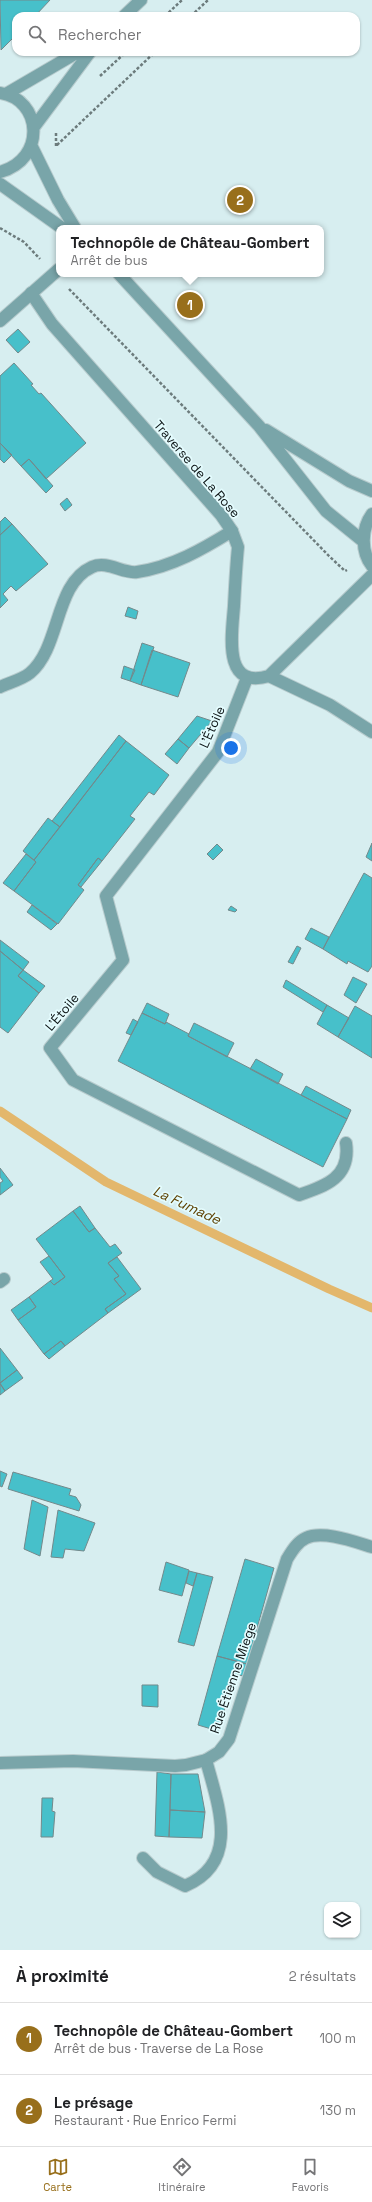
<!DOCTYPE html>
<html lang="fr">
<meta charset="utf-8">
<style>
:root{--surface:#fff;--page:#f6f6f6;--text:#202124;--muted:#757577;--line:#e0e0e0;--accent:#986f1b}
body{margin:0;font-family:"Space Grotesk",sans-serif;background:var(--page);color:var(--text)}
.controls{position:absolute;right:12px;bottom:12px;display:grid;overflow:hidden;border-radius:8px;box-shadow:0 1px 3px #0004}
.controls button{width:36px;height:36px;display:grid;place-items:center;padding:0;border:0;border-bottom:1px solid var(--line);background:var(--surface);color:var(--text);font:20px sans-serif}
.you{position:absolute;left:231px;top:748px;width:14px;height:14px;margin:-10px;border:3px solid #fff;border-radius:50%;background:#1a73e8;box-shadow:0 0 0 6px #1a73e833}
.badge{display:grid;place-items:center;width:26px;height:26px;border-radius:50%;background:var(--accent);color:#fff;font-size:13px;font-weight:700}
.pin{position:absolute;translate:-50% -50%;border:2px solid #fff;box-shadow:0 1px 4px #0006}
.popup{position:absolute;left:56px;top:225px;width:268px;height:52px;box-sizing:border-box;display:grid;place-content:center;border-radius:8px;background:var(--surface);filter:drop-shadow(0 1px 3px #0005);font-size:13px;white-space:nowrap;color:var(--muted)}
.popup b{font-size:15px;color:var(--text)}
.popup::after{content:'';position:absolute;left:50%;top:100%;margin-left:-8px;border:8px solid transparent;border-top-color:var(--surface)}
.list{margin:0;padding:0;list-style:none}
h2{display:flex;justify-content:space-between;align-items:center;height:52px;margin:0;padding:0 16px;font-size:17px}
h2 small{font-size:13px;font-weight:400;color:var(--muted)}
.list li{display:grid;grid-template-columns:26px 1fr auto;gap:12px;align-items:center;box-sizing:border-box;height:72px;padding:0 16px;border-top:1px solid var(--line)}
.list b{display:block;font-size:15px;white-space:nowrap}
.list p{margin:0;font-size:13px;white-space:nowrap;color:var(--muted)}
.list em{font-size:13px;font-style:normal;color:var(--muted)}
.icon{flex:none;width:22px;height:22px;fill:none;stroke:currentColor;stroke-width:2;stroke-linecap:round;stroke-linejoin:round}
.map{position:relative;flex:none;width:372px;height:1950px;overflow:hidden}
.search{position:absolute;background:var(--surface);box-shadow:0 1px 3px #0004;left:12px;right:12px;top:12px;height:44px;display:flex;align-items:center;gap:10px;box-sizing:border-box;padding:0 14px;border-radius:12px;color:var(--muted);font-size:15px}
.sheet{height:196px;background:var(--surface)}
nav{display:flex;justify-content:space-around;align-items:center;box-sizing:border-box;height:56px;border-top:1px solid var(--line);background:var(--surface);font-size:11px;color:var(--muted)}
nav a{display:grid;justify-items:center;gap:2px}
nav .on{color:var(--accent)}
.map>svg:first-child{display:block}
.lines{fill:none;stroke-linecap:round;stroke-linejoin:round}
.stream{stroke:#e3b76c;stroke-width:9}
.building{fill:#47c0ca;stroke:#73898b}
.lane-casing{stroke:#b7cbcd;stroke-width:14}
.street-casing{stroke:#b7cbcd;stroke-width:14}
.path{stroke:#6c7b7c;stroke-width:2.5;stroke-dasharray:3 2;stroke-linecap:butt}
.lane{stroke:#79a5a9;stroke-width:12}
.street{stroke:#79a5a9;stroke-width:12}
.labels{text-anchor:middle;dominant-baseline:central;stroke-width:3.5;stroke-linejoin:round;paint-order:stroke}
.street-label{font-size:13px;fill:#0c1415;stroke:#e4fcfe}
.water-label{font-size:14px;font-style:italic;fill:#5f4203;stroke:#e4fcfe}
</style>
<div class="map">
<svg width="372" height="1950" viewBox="0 0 372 1950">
<rect width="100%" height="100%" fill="#d7eef0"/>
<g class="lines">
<!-- stream -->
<path class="stream" d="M0 1111 106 1182 329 1289 372 1308"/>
</g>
<!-- building -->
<path class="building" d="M0 0H50L35 16H16V35L1 50Z
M18 329 30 342 18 353 6 340Z
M14 363 33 384 31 385 39 394 41 393 86 443 46 479 29 459 21 466 0 443V376Z
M0 443 12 455 4 463 0 459Z
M29 459 53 486 46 493 21 466Z
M67 498 72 505 65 511 60 504Z
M5 517 12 524 0 535V522Z
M12 524 48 564 16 591 11 586 3 594 8 600 0 608V535Z
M128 607 138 611 136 619 125 616Z
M142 643 154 647 141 685 130 681Z
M152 650 190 663 178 697 141 685Z
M124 666 135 670 130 681 121 678Z
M197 716 212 721 189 748 178 739Z
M119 735 126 741 60 827 52 821Z
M178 739 189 748 177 764 165 754Z
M126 741 169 775 154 795 149 792 130 816 135 819 102 861 98 858 78 885 84 890 58 924 14 891 36 862 34 860Z
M48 818 60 827 34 860 23 851Z
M372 843V861L366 857Z
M217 844 223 850 213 860 207 854Z
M26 854 36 862 14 891 3 883Z
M98 858 102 861 81 887 78 885Z
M364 873 372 878V966L368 972 348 961 347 964 323 949Z
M32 905 57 924 51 930 27 912Z
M231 906 237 910 235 912 228 910Z
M311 928 329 937 323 949 305 939Z
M0 940 29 962 23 970 0 951Z
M297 946 301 948 293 964 288 962Z
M0 951 23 970 18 976 39 993 8 1033 0 1027Z
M23 970 45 986 39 993 18 976Z
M353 977 367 984 356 1003 344 995Z
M286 980 327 1005 323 1012 283 987Z
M147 1003 169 1014 165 1024 142 1013Z
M327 1005 349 1018 338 1037 317 1024Z
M355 1006 372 1016V1058L338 1037Z
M142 1013 165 1024 166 1022 189 1034 188 1036 347 1119 323 1167 118 1061Z
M133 1019 138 1022 131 1035 126 1033Z
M194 1023 234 1043 227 1057 188 1036Z
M256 1059 283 1074 278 1084 250 1069Z
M306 1086 351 1110 347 1119 301 1095Z
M0 1168 13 1185 0 1195V1183L3 1181 0 1177Z
M80 1206 95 1228 89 1232 73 1211Z
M73 1211 89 1232 95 1228 110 1247 115 1244 122 1253 108 1263 119 1276 114 1279 126 1294 105 1309 108 1313 65 1346 61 1341 44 1354 18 1320 36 1307 29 1297 50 1281 54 1285 65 1277 36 1239Z
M49 1256 65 1277 54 1285 50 1281 53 1279 40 1262Z
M117 1257 141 1289 108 1313 105 1309 126 1294 114 1279 119 1276 108 1263Z
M29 1297 36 1307 18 1320 11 1310Z
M61 1341 65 1346 49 1359 44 1354Z
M0 1348 17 1370 0 1383Z
M17 1370 23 1378 5 1391 0 1383Z
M0 1384 5 1391 0 1395Z
M0 1471 7 1474 2 1487 0 1486Z
M13 1472 71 1489 69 1495 76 1497 81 1505 79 1511 8 1489Z
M32 1500 48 1507 40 1556 24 1549Z
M58 1510 95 1523 84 1551 65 1549 63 1558 51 1557Z
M245 1559 274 1568 247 1664 217 1656Z
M166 1562 189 1570 182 1596 159 1590Z
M189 1571 197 1573 193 1586 186 1583Z
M197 1573 213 1577 194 1646 178 1642Z
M217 1656 247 1664 243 1676 235 1674 218 1731 198 1725Z
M142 1685H158V1707L142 1706Z
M157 1772 171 1774 169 1837 155 1836Z
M171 1774H198L205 1812 170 1810Z
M42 1798H53L52 1811 55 1812 53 1837H41Z
M170 1810 205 1812 202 1838 169 1837Z"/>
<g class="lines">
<defs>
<path id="lane" d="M0 321 59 269
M247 678 218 752 106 896 123 960 50 1048 73 1080 299 1195C326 1186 351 1177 346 1143
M0 687C9 683 23 679 30 673 61 647 54 584 92 567 107 560 123 574 137 572 172 567 203 549 232 531
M0 1282 4 1279
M143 1858 157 1872 185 1886C241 1862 218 1805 206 1760"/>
<path id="street" d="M124 16 141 0
M0 93C42 99 47 159 0 172
M6 94 78 52
M34 127 90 52
M32 147 58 200 75 228
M0 184 62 228
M119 274 259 426 326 511 363 541
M31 293 52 324 221 515 232 531 238 547C236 567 235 587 234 606 232 634 222 690 269 676L330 705 372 732
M266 430 349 481 372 491
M372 514C361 529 361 552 372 566
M269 676 372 575
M0 1763 73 1761 175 1766 186 1765 206 1760 219 1752 229 1739 287 1559C292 1551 297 1542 306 1538 323 1530 355 1542 372 1547"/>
</defs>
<!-- lane casing -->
<use href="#lane" class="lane-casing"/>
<!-- street casing -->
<use href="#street" class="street-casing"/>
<!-- path -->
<path class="path" d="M165 16 182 0
M191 16 208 0
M100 76 126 52
M56 133V148
M57 145 155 52
M0 228 24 242 40 259
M69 289 329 556 345 571 347 570"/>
<!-- lane -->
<use href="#lane" class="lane"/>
<!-- street -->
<use href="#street" class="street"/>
</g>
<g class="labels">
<!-- street labels -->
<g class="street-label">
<text transform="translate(197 469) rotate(49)">Traverse de La Rose</text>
<text transform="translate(212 727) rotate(-66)">L'Étoile</text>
<text transform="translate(62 1012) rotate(-50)">L'Étoile</text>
<text transform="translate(233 1678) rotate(-71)">Rue Étienne Miege</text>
</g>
<!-- water labels -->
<g class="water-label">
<text transform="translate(187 1205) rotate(25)">La Fumade</text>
</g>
</g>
</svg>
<div class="controls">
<button><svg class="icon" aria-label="layers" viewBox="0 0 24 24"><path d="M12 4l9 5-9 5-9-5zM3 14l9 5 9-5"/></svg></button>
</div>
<div class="you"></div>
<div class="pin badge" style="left:190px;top:305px">1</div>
<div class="popup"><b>Technopôle de Château-Gombert</b>Arrêt de bus</div>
<div class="pin badge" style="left:240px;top:200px">2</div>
<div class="search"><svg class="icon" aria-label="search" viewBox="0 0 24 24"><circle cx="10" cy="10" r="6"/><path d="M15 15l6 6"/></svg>Rechercher</div>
</div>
<section class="sheet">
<h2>À proximité<small>2 résultats</small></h2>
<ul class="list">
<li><span class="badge">1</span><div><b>Technopôle de Château-Gombert</b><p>Arrêt de bus · Traverse de La Rose</p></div><em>100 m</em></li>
<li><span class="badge">2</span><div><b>Le présage</b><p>Restaurant · Rue Enrico Fermi</p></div><em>130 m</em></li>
</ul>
</section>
<nav>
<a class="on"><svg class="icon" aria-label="map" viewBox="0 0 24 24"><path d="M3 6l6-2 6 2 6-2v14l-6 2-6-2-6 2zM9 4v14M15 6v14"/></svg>Carte</a>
<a><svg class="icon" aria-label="directions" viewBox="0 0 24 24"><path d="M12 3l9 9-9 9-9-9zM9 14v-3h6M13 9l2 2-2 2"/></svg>Itinéraire</a>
<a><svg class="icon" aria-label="saved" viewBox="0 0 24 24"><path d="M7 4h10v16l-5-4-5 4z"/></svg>Favoris</a>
</nav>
